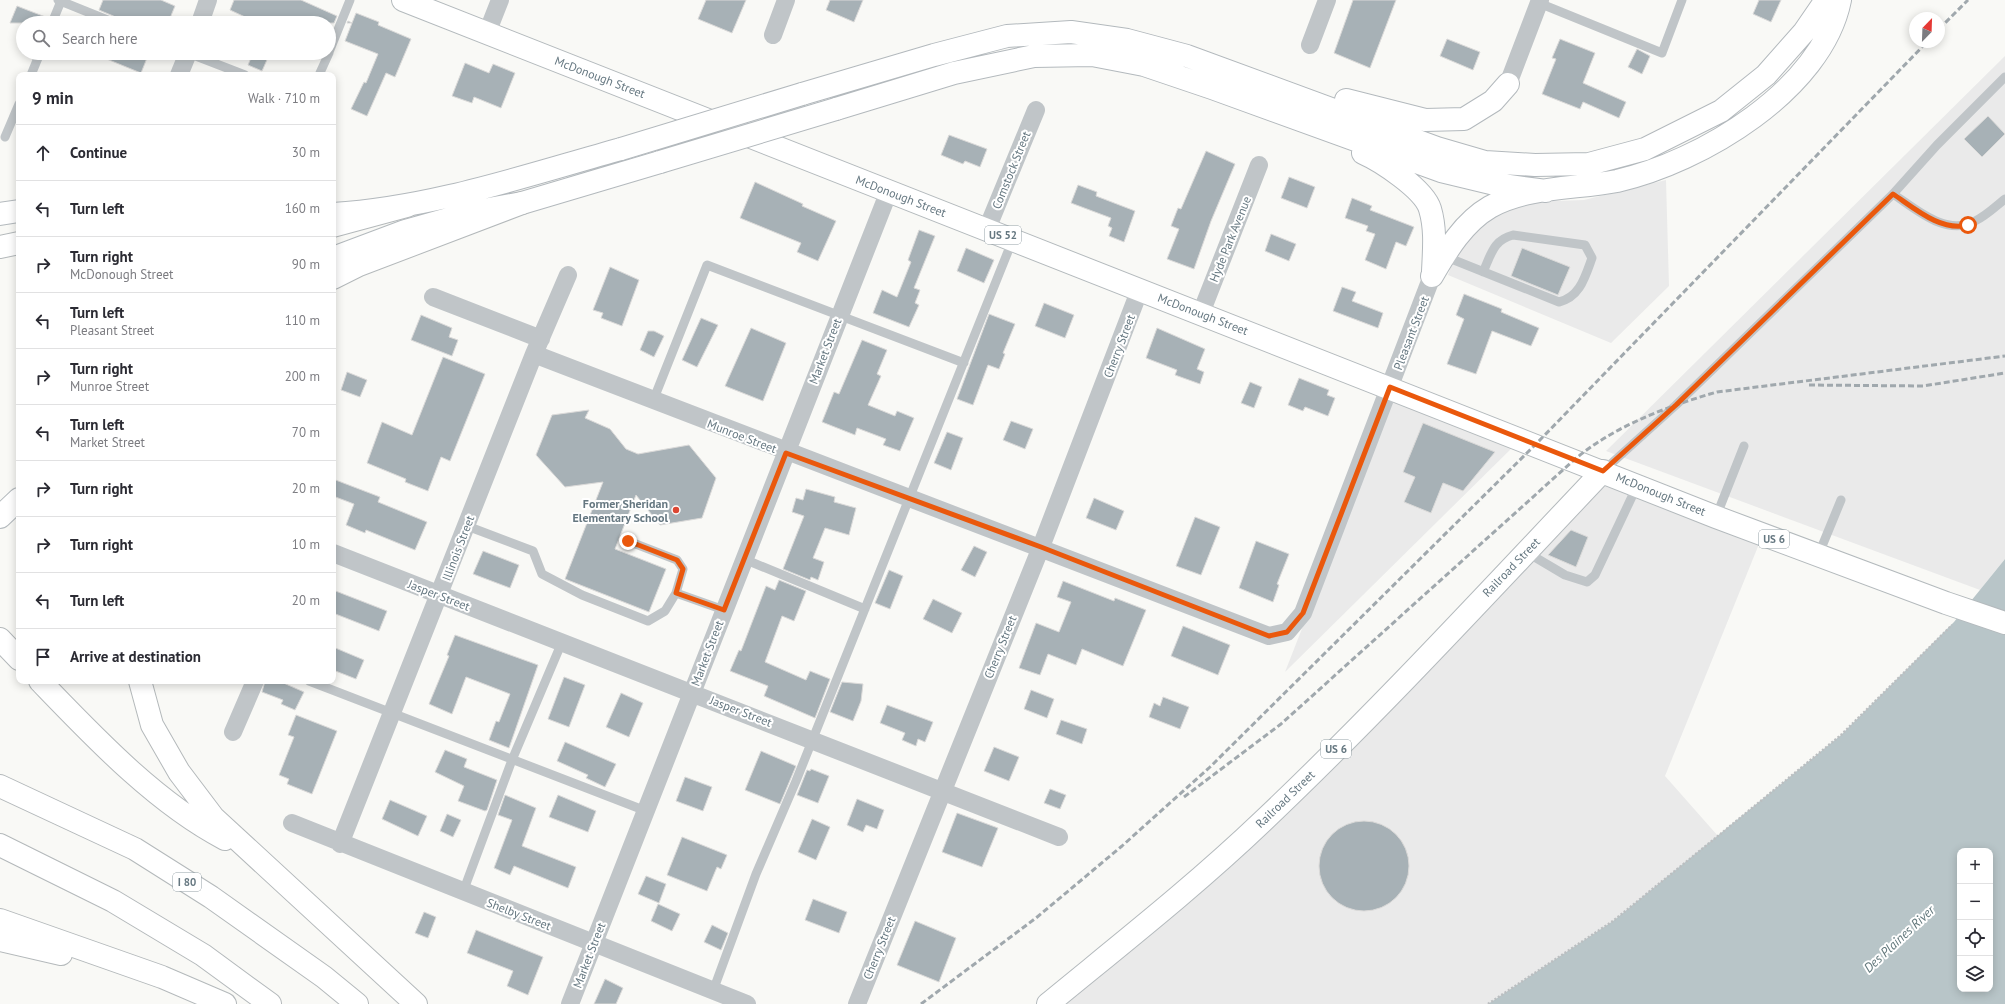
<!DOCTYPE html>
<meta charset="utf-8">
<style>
:root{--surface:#fff;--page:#f2f2f3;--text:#2b2b33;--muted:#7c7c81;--line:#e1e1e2}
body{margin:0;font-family:"PT Sans",sans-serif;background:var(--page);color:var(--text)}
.controls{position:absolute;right:12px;bottom:12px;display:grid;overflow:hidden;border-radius:8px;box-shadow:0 2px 10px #0003}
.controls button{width:36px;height:36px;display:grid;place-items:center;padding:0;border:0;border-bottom:1px solid var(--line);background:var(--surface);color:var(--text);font:20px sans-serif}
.compass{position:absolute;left:1909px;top:12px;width:36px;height:36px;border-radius:50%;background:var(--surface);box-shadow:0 2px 10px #0003;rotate:23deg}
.stop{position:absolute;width:12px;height:12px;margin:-9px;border:3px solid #ea580c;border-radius:50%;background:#fff}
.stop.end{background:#ea580c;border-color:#fff;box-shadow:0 1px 4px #0008}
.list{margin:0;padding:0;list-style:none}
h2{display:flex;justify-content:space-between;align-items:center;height:52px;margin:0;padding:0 16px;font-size:17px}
h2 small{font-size:13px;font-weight:400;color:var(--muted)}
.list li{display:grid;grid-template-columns:26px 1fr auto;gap:12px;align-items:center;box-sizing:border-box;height:56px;padding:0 16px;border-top:1px solid var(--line)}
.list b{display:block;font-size:15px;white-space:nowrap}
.list p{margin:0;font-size:13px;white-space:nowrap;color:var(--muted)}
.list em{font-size:13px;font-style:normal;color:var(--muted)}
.icon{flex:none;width:22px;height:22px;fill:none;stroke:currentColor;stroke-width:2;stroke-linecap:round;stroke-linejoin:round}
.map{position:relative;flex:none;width:2005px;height:1004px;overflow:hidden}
.search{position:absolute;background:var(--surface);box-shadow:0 2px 10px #0003;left:16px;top:16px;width:320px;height:44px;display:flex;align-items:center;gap:10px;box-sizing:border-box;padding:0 14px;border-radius:22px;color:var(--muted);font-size:15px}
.panel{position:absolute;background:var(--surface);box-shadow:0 2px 10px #0003;left:16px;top:72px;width:320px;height:612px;border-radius:8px}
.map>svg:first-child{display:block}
.built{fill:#eaeaea}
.water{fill:#b8c5c8;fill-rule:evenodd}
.building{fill:#a7b1b6;stroke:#dbdad9}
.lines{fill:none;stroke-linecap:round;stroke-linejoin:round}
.secondary-casing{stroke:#b3b9bd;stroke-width:24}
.primary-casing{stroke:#b4babd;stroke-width:24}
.highway-casing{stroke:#b4b9bb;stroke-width:24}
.path{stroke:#bbbec0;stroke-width:2.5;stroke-dasharray:2 2;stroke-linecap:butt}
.lane{stroke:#c0c5c8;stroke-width:9}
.street{stroke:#c0c5c8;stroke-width:18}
.secondary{stroke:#fff;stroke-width:22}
.primary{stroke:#fff;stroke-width:22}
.highway{stroke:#fff;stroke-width:22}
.rail{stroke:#a0a8ad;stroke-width:3;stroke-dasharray:6 3;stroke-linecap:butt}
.secondary-bridge-casing{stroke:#b3b9bd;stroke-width:24;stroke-linecap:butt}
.secondary-bridge{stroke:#fff;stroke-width:22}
.route{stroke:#ea580c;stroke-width:5}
.poi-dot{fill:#dc4733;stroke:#fff;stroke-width:1.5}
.labels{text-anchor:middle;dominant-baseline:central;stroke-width:4;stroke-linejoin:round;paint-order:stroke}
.shield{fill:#fff;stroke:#93a0a6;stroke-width:1}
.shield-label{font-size:11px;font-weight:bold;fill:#657780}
.street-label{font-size:12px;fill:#657780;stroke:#fff}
.poi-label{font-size:12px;font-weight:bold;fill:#657780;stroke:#fff;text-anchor:end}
.water-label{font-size:13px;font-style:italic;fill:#60767a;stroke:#fff}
</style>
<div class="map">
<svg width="2005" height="1004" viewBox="0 0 2005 1004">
<rect width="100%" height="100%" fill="#f9f9f6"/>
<!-- built -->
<path class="built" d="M2005 56V559L1980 590 1606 451Z
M1666 180 1669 286 1611 343 1448 275 1458 247 1474 226 1526 202 1584 200Z
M1393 396 1517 443 1285 672Z
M1608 483 1759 544 1665 776 1718 836 1613 921 1488 1004H1062L1438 659Z"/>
<!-- water -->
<path class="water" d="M2005 559V1004H1488L1613 921 1841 735 1954 622ZM1960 851H1990V989H1960Z"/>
<!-- building -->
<path class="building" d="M103 0H161L175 6 168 23H130L99 10Z
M234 0H301L337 16 334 23H258L230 10Z
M706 0H746L732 33 698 19Z
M830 0H863L854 22 826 10Z
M1353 0H1396L1370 68 1334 53Z
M1759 0H1781L1771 22 1753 14Z
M17 6 48 18 46 23H10Z
M356 13 379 22 378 25 411 39 395 77 386 73 367 116 351 109 364 82 366 83 378 54 345 41 352 23H347L348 21 352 23Z
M1447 39 1480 52 1473 70 1440 56Z
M1560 39 1595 53 1583 83 1626 102 1619 118 1583 102 1580 109 1542 94 1556 59 1552 58Z
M1637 49 1650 56 1642 74 1628 67Z
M92 53H149L141 73Z
M253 53H270L262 71 248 65Z
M465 63 489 73 493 64 515 73 501 108 474 97 472 103 452 96Z
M1988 116 2005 134 1982 157 1964 139Z
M949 135 987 149 980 167 965 161 963 164 941 155Z
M1206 151 1235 164 1211 221 1194 269 1167 259 1179 229 1171 226 1178 208 1181 209Z
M1289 177 1315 187 1307 208 1281 198Z
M755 182 803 204 802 206 836 221 818 261 797 252 801 243 740 218Z
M1078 185 1097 192 1096 196 1135 211 1124 242 1109 236 1112 228 1108 226 1111 218 1071 203Z
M1352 198 1372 206 1370 210 1414 227 1406 246 1396 242 1386 269 1365 260 1375 234 1366 231 1368 226 1345 218Z
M919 230 935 236 914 288 920 290 915 303 919 305 909 327 873 313 882 290 897 297 911 262 908 260Z
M1271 234 1296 244 1289 261 1265 251Z
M966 248 994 260 984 283 957 271Z
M1522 248 1570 267 1558 295 1511 276Z
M610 267 639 280 622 326 601 318 603 313 593 310Z
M1342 287 1356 292 1352 301 1383 313 1378 328 1333 311Z
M1464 294 1502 309 1501 312 1539 328 1531 346 1492 331 1476 374 1447 364 1464 319 1456 315Z
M1044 303 1074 315 1065 338 1035 326Z
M989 314 1015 324 1003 353 1005 354 999 369 988 365 973 405 957 399Z
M421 315 452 328 449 337 458 340 452 356 411 340Z
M701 318 718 325 697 367 682 360Z
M751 328 786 343 763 401 725 386Z
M1157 328 1205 349 1197 369 1204 372 1200 384 1175 375 1177 370 1146 358Z
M648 331H654L664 336 654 357 640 350Z
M862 340 887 350 877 374 881 376 868 405 895 416 897 411 914 418 900 451 883 445 886 439 857 428 855 435 822 422 834 392 839 394Z
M443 357 485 374 450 461 441 457 428 491 405 482 406 479 367 463 382 422 412 435Z
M347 372 367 380 360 397 341 390Z
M1299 378 1329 390 1327 395 1335 398 1328 416 1305 407 1303 411 1288 405Z
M1250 382 1262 387 1254 408 1241 403Z
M589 410 585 418 610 429 626 449 638 454 689 445 716 478 702 518 660 525 636 495 615 549 666 569 649 612 565 579 603 482 565 487 536 455 552 415Z
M1011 421 1033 429 1025 449 1003 440Z
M1423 423 1495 452 1463 491 1443 483 1431 513 1404 502 1415 477 1403 472Z
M947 432 963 438 951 470 934 463Z
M333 479 380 497 378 502 427 522 415 550 366 530 365 533 346 525 354 504 333 496Z
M806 489 835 497 834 502 856 508 849 535 825 528 813 558 824 562 818 580 811 577 810 580 783 569 804 516 792 512 796 498 803 500Z
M1094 498 1124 511 1116 530 1086 518Z
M1195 517 1220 527 1201 575 1176 566Z
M1571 530 1588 537 1576 567 1548 555Z
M1256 541 1289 554 1277 584 1279 585 1273 602 1239 588Z
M974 546 987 552 975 577 961 570Z
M483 551 519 565 510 588 473 574Z
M889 570 903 576 890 609 875 603Z
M779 580 806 591 794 621 782 616 765 662 806 680 810 671 830 679 815 718 764 696 768 686 730 671 739 650 741 651 766 586 775 590Z
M1063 581 1114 601 1115 598 1146 610 1123 666 1082 649 1076 665 1048 654 1040 675 1019 668 1036 623 1059 632 1071 602 1057 597Z
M333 590 387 611 379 631 333 613Z
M933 599 962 613 952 633 923 619Z
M1183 626 1230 645 1218 675 1171 656Z
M455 635 538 665 509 748 489 740 496 721 499 722 510 694 466 677 452 714 429 704 449 656 447 655Z
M333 647 364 660 356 679 333 670Z
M564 677 585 685 569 727 548 719Z
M265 681H279L304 692 295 710 281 704 283 700 262 692Z
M842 682 863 684 861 701 853 721 830 712Z
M1031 690 1054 699 1047 718 1024 709Z
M621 693 643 703 629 737 606 727Z
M1163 697 1189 707 1180 729 1149 717 1154 703 1160 706Z
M887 705 933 722 925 742 918 739 916 746 902 740 905 733 880 723Z
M296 715 337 731 312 794 287 784 289 779 279 775 294 737 288 735Z
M1061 720 1087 729 1082 744 1056 734Z
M565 742 616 764 605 787 586 778 588 775 557 761Z
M994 747 1019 757 1009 781 984 771Z
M445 750 467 759 464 767 497 780 487 810 485 811 458 801 464 786 435 772Z
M761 751 796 766 780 804 745 790Z
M811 769 829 776 818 803 797 795 807 770 810 771Z
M685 777 712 787 703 811 676 801Z
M1050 789 1066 795 1060 809 1044 803Z
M505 795 536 808 522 846 576 867 568 888 514 866 510 875 494 868 512 820 498 815Z
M558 795 596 811 588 832 549 817Z
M857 799 884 810 877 829 866 825 863 832 847 825Z
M390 800 427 816 418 836 382 819Z
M957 813 998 828 982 867 942 852Z
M447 814 461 820 453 837 440 831Z
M812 819 830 827 816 860 798 852Z
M1319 866a45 45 0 1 1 90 0a45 45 0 1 1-90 0Z
M682 837 727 855 721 869 717 867 707 891 667 875Z
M646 876 666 884 659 903 638 894Z
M813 899 847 912 839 933 805 920Z
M658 904 680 914 672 931 651 921Z
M424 912 436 917 428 938 415 933Z
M915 921 956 938 939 982 897 965Z
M712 925 728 933 721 950 704 942Z
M476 930 543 957 528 995 507 986 513 971 467 953Z
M605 979 623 988 616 1004H594Z"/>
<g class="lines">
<defs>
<path id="secondary" d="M802 94 934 55 1007 36 1071 32 1127 40 1187 56 1437 148 1485 162 1535 165 1589 164 1645 149 1721 111 1766 75 1804 32 1826 0
M1346 100 1425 120 1464 119 1493 101 1508 84
M836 109 954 73 1034 56 1092 55 1144 65 1212 88 1441 171 1495 184 1546 191
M1363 153C1381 161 1424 189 1430 209 1436 229 1434 250 1433 271
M0 214 19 211
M333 214C432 208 527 175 621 149
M333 258 405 231 473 212 522 203 660 162
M1432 276C1447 250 1464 222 1490 207 1528 186 1576 189 1617 181 1701 162 1822 90 1840 0
M0 517 19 499"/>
<path id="primary" d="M403 0 1716 517 1946 603 2005 623
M1048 1004C1121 944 1195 886 1263 821 1381 709 1491 589 1603 471"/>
<path id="highway" d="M333 226 407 206
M0 247 19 243
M333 278 359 265 522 203
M0 639 19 659
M40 681C94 737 156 803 225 839
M140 681 152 725 179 772 213 817 416 1004
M0 786 135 849 211 897 324 977 357 1004
M0 845 113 901 203 955 270 1004
M0 920 162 977 225 1004
M0 940 61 954"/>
</defs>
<!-- secondary casing -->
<use href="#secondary" class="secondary-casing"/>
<!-- primary casing -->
<use href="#primary" class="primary-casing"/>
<!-- highway casing -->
<use href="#highway" class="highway-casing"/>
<!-- path -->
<path class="path" d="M1488 1004 1613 921 1718 836 1841 735 1952 625"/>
<!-- lane -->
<path class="lane" d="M58 0 115 23
M1539 3 1662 53 1682 0
M52 23 61 1
M329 52 350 0
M188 53 245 75
M31 75 40 53
M319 75 329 53
M5 137 19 104
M1893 194C1916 209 1946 237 1975 221 1986 216 1996 206 2005 199
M1444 256 1559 302C1580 297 1585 277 1592 258L1585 245 1513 235C1493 240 1491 255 1483 272
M653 401 707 265 964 363
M1603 471 1676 405 1893 194 1937 145 2005 77
M1716 517 1744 446
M467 526 533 551 542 574 582 595 648 621 665 611 676 593 724 610
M628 541 677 560 683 569 676 593
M1526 552 1565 575 1587 582 1595 575 1637 486
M1818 556 1841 500
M744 559 865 609
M309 681 646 811
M463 892 512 760 562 642
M713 991 756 874 796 781 1013 239"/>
<!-- street -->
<path class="street" d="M200 23 208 0
M487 33 500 0
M773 35 786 0
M1310 45 1327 0
M179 75 188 53
M1508 84 1540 0
M987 229 1036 110
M433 297 541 339
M1201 313 1259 165
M534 354C779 450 1025 541 1269 636L1287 632 1303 613 1432 276
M333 553 1059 837
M233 732 255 681
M292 823 747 1004
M340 844 534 354 568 275
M570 1004 889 191
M857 1004 1041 547 1140 289"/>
<!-- secondary -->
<use href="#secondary" class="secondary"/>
<!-- primary -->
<use href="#primary" class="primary"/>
<!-- highway -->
<use href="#highway" class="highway"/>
<!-- rail -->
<path class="rail" d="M1939 29 1968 0
M1809 385 1923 386 2005 373
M1184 797 1281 724 1574 460C1614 426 1668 406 1717 392L2005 356
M921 1004 1036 918 1122 846 1210 767 1536 444 1927 42"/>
<defs>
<path id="secondary-bridge" d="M621 149 802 94
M660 162 836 109"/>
</defs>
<!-- secondary-bridge casing -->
<use href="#secondary-bridge" class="secondary-bridge-casing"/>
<!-- secondary-bridge -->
<use href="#secondary-bridge" class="secondary-bridge"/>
</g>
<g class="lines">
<!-- route -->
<path class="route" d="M628 541 677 560 683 569 676 593 724 610 786 453 1041 547 1269 636 1287 632 1303 613 1390 387 1603 471 1676 405 1893 194C1914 208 1941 232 1968 225"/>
</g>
<!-- markers -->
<circle class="poi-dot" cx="676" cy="510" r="4"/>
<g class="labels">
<!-- shield labels -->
<g class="shield">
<rect x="985" y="226" width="36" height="18" rx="3"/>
<rect x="1759" y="530" width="30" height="18" rx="3"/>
<rect x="1321" y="740" width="30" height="18" rx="3"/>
<rect x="173" y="873" width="28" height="18" rx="3"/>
</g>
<g class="shield-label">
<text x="1003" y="235">US 52</text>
<text x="1774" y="539">US 6</text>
<text x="1336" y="749">US 6</text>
<text x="187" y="882">I 80</text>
</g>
<!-- street labels -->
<g class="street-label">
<text transform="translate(600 77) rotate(21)">McDonough Street</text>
<text transform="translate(1011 170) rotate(-68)">Comstock Street</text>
<text transform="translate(901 196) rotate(21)">McDonough Street</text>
<text transform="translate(1230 239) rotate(-68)">Hyde Park Avenue</text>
<text transform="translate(1203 314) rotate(21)">McDonough Street</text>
<text transform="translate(1411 333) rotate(-69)">Pleasant Street</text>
<text transform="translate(1119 346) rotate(-69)">Cherry Street</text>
<text transform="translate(825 351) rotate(-69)">Market Street</text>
<text transform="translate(742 436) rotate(21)">Munroe Street</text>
<text transform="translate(1661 494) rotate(22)">McDonough Street</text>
<text transform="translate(458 548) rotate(-69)">Illinois Street</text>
<text transform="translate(1511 567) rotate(-46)">Railroad Street</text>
<text transform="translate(439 595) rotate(21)">Jasper Street</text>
<text transform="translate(1000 647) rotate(-68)">Cherry Street</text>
<text transform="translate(707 653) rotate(-69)">Market Street</text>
<text transform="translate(741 711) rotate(21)">Jasper Street</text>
<text transform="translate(1285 799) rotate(-44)">Railroad Street</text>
<text transform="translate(519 914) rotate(21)">Shelby Street</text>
<text transform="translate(879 948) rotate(-68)">Cherry Street</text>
<text transform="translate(589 955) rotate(-69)">Market Street</text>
</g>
<!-- poi labels -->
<g class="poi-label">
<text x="668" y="503">Former Sheridan<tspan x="668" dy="14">Elementary School</tspan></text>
</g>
<!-- water labels -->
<g class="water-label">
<text transform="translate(1899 939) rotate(-43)">Des Plaines River</text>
</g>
</g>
</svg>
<div class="controls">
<button>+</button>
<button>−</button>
<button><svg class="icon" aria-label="locate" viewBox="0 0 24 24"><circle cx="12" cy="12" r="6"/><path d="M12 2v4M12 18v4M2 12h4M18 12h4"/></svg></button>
<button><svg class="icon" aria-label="layers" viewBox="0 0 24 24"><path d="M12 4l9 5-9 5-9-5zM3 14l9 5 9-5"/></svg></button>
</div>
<svg class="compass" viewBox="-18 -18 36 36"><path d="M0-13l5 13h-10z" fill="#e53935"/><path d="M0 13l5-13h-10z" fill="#7c7c81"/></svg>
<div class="stop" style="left:1968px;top:225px"></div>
<div class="stop end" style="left:628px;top:541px"></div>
<div class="search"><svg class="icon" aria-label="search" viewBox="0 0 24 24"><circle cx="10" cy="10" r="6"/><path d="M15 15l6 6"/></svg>Search here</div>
<section class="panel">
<h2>9 min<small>Walk · 710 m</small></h2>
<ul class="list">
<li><svg class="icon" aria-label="ahead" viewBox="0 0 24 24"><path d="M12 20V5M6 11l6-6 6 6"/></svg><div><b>Continue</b></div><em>30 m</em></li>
<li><svg class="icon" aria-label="left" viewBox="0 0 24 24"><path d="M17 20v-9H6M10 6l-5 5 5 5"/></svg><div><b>Turn left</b></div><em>160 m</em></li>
<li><svg class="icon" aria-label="right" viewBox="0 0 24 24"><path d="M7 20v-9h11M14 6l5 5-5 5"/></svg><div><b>Turn right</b><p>McDonough Street</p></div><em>90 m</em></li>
<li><svg class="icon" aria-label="left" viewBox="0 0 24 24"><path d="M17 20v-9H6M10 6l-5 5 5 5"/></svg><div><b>Turn left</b><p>Pleasant Street</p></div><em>110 m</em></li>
<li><svg class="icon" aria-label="right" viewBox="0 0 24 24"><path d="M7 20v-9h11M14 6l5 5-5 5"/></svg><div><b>Turn right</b><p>Munroe Street</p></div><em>200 m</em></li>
<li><svg class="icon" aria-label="left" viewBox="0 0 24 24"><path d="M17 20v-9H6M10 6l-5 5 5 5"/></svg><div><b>Turn left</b><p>Market Street</p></div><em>70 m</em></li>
<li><svg class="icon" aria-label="right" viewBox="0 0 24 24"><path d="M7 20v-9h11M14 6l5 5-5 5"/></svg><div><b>Turn right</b></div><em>20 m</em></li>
<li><svg class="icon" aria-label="right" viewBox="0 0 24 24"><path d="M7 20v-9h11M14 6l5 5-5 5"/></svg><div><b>Turn right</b></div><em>10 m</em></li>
<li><svg class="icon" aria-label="left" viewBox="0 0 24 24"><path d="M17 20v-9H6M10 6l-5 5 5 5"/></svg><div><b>Turn left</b></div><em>20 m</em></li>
<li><svg class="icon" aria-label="arrive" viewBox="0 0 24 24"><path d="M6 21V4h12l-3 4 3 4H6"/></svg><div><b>Arrive at destination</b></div></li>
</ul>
</section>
</div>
